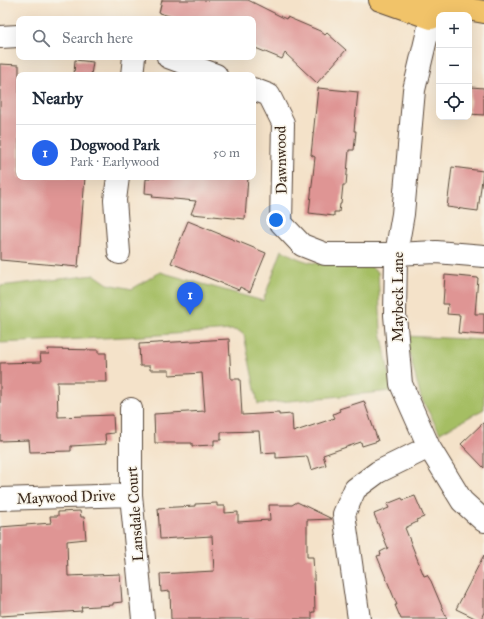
<!DOCTYPE html>
<meta charset="utf-8">
<style>
:root{--surface:#fff;--page:#f2f2f3;--text:#1f2937;--muted:#747a83;--line:#e0e1e3;--accent:#2563eb}
body{margin:0;font-family:"IM FELL Great Primer",serif;background:var(--page);color:var(--text)}
.controls{position:absolute;right:12px;top:12px;display:grid;overflow:hidden;border-radius:8px;box-shadow:0 4px 16px #0002}
.controls button{width:36px;height:36px;display:grid;place-items:center;padding:0;border:0;border-bottom:1px solid var(--line);background:var(--surface);color:var(--text);font:20px sans-serif}
.you{position:absolute;left:276px;top:220px;width:14px;height:14px;margin:-10px;border:3px solid #fff;border-radius:50%;background:#1a73e8;box-shadow:0 0 0 6px #1a73e833}
.badge{display:grid;place-items:center;width:26px;height:26px;border-radius:50%;background:var(--accent);color:#fff;font-size:13px;font-weight:700}
.pin{position:absolute;translate:-50% -33px;filter:drop-shadow(0 1px 2px #0008)}
.pin::after{content:'';position:absolute;top:21px;width:14px;height:12px;background:inherit;clip-path:polygon(0 0,100% 0,50% 100%)}
.list{margin:0;padding:0;list-style:none}
h2{display:flex;justify-content:space-between;align-items:center;height:52px;margin:0;padding:0 16px;font-size:17px}
h2 small{font-size:13px;font-weight:400;color:var(--muted)}
.list li{display:grid;grid-template-columns:26px 1fr auto;gap:12px;align-items:center;box-sizing:border-box;height:56px;padding:0 16px;border-top:1px solid var(--line)}
.list b{display:block;font-size:15px;white-space:nowrap}
.list p{margin:0;font-size:13px;white-space:nowrap;color:var(--muted)}
.list em{font-size:13px;font-style:normal;color:var(--muted)}
.icon{flex:none;width:22px;height:22px;fill:none;stroke:currentColor;stroke-width:2;stroke-linecap:round;stroke-linejoin:round}
.map{position:relative;flex:none;width:484px;height:619px;overflow:hidden}
.search{position:absolute;background:var(--surface);box-shadow:0 4px 16px #0002;left:16px;top:16px;width:240px;height:44px;display:flex;align-items:center;gap:10px;box-sizing:border-box;padding:0 14px;border-radius:8px;color:var(--muted);font-size:15px}
.panel{position:absolute;background:var(--surface);box-shadow:0 4px 16px #0002;left:16px;top:72px;width:240px;height:108px;border-radius:8px}
.map>svg:first-child{display:block}
.park{fill:#a5be64;stroke:#707441}
.building{fill:#df9594}
.lines{fill:none;stroke-linecap:round;stroke-linejoin:round}
.minor-casing{stroke:#574638;stroke-width:24}
.major-casing{stroke:#574638;stroke-width:24}
.minor{stroke:#fff;stroke-width:22}
.major{stroke:#f1c369;stroke-width:22}
.labels{text-anchor:middle;dominant-baseline:central;stroke-width:3;stroke-linejoin:round;paint-order:stroke}
.street-label{font-size:15px;fill:#3b2a1e;stroke:#f7f3e8}
</style>
<div class="map">
<svg width="484" height="619" viewBox="0 0 484 619">
<rect width="100%" height="100%" fill="#f7f3e8"/>
<filter id="ink" filterUnits="userSpaceOnUse"><feTurbulence type="fractalNoise" baseFrequency=".025" numOctaves="2"/><feDisplacementMap in="SourceGraphic" scale="8" xChannelSelector="R" yChannelSelector="G"/><feConvolveMatrix kernelMatrix="1 2 1 2 8 2 1 2 1" color-interpolation-filters="sRGB"/></filter>
<filter id="wash" filterUnits="userSpaceOnUse"><feTurbulence type="fractalNoise" baseFrequency=".012" numOctaves="4" result="noise"/><feDisplacementMap in="SourceGraphic" scale="16" xChannelSelector="R" yChannelSelector="G"/><feGaussianBlur stdDeviation="0.9" result="paint"/><feColorMatrix in="noise" values="0 0 0 0 0 0 0 0 0 0 0 0 0 0 0 0 0 1.4 0 .05"/><feComposite in="paint" operator="in"/></filter>
<g filter="url(#wash)">
<rect width="100%" height="100%" fill="#f4e2c9"/>
<!-- park -->
<path class="park" d="M282 250C313 269 329 264 363 260L378 272 381 331 392 391 258 404 244 335 239 331 232 330 143 336 0 343V286L95 275 108 284 132 289 160 272 263 301Z
M405 336 484 340V409L440 433 421 398Z"/>
<g id="blocks">
<!-- building -->
<path class="building" d="M162 0H248L286 19 287 17 320 31 325 35 327 33 346 50 317 83 285 53 282 59 253 47V19H180L159 13Z
M75 60 93 62 91 75H74Z
M0 64 19 65V177H85L78 267 0 260Z
M471 87 484 88V115L469 114Z
M318 88 358 92 354 131H356L354 150H349L346 185H343L341 204H340L339 212H334V216L309 213 315 157 311 155Z
M452 167 483 171 478 211 447 207Z
M150 177H248L245 219 191 214 196 201 152 197 153 194 145 193 146 179H150Z
M188 221 266 253 250 292 240 287 239 290 171 263Z
M445 275 478 278 475 314H484V335L458 333 460 315 447 314 448 304H443Z
M229 339 231 379H240L242 415 279 413V415L292 414 293 432 335 418 333 414 340 411 339 409 364 401 378 441 362 446 361 442 323 455 326 465 311 470 307 456 276 458V452L261 453 259 431 221 432V440H214V445L192 446V443H155L154 414 205 411 202 373 169 375V370H150V366H140L139 344Z
M48 349 98 350V353H106L107 382H57L58 417 113 415 114 433 105 434 106 444 71 446V451L30 452 29 440 0 441V363L41 362 40 354H49Z
M484 422V468L461 444Z
M415 496 424 517 416 520 417 522 405 528 424 576 427 575 431 581 447 619H401L395 605H397L377 556 381 555 380 552 388 548 374 514 389 508 387 504 402 498 403 500Z
M297 502 332 519 307 520V557H313L314 575 315 612H312V619H171L170 591 161 592 160 574 214 571 212 536 160 539 158 508 195 506V504L217 503V506H225V513L238 512V522L270 520 269 505H292Z
M80 511 81 517H84L86 539 67 541 68 576 120 574 122 602 113 603V605L81 607 82 611 0 616V527L51 523 50 516H58V512Z
M484 555V612L481 619H477L456 609Z"/>
</g>
</g>
<g filter="url(#ink)">
<use href="#blocks" fill-opacity="0" stroke="#574638" stroke-width="1"/>
<g class="lines">
<defs>
<path id="minor" d="M431 3V18L414 90 403 214 396 254 395 315 401 384 429 447 462 501 484 521
M0 37 19 36
M168 57 216 75
M132 75 134 57
M253 89 269 95 283 123 281 223 302 245 325 254H396L436 252 484 256
M118 177 115 200 119 253
M131 409V495L143 619
M0 499 131 495
M359 619 344 514 355 489 378 472 429 447"/>
<path id="major" d="M380 0 431 18
M417 0 484 12"/>
</defs>
<!-- minor casing -->
<use href="#minor" class="minor-casing"/>
<!-- major casing -->
<use href="#major" class="major-casing"/>
<!-- minor -->
<use href="#minor" class="minor"/>
<!-- major -->
<use href="#major" class="major"/>
</g>
</g>
<g class="labels">
<!-- street labels -->
<g class="street-label">
<text transform="translate(281 160) rotate(-91)">Dawnwood</text>
<text transform="translate(398 297) rotate(-90)">Maybeck Lane</text>
<text transform="translate(66 497) rotate(-2)">Maywood Drive</text>
<text transform="translate(135 514) rotate(-94)">Lansdale Court</text>
</g>
</g>
</svg>
<div class="controls">
<button>+</button>
<button>−</button>
<button><svg class="icon" aria-label="locate" viewBox="0 0 24 24"><circle cx="12" cy="12" r="6"/><path d="M12 2v4M12 18v4M2 12h4M18 12h4"/></svg></button>
</div>
<div class="you"></div>
<div class="pin badge" style="left:190px;top:315px">1</div>
<div class="search"><svg class="icon" aria-label="search" viewBox="0 0 24 24"><circle cx="10" cy="10" r="6"/><path d="M15 15l6 6"/></svg>Search here</div>
<section class="panel">
<h2>Nearby<small></small></h2>
<ul class="list">
<li><span class="badge">1</span><div><b>Dogwood Park</b><p>Park · Earlywood</p></div><em>50 m</em></li>
</ul>
</section>
</div>
